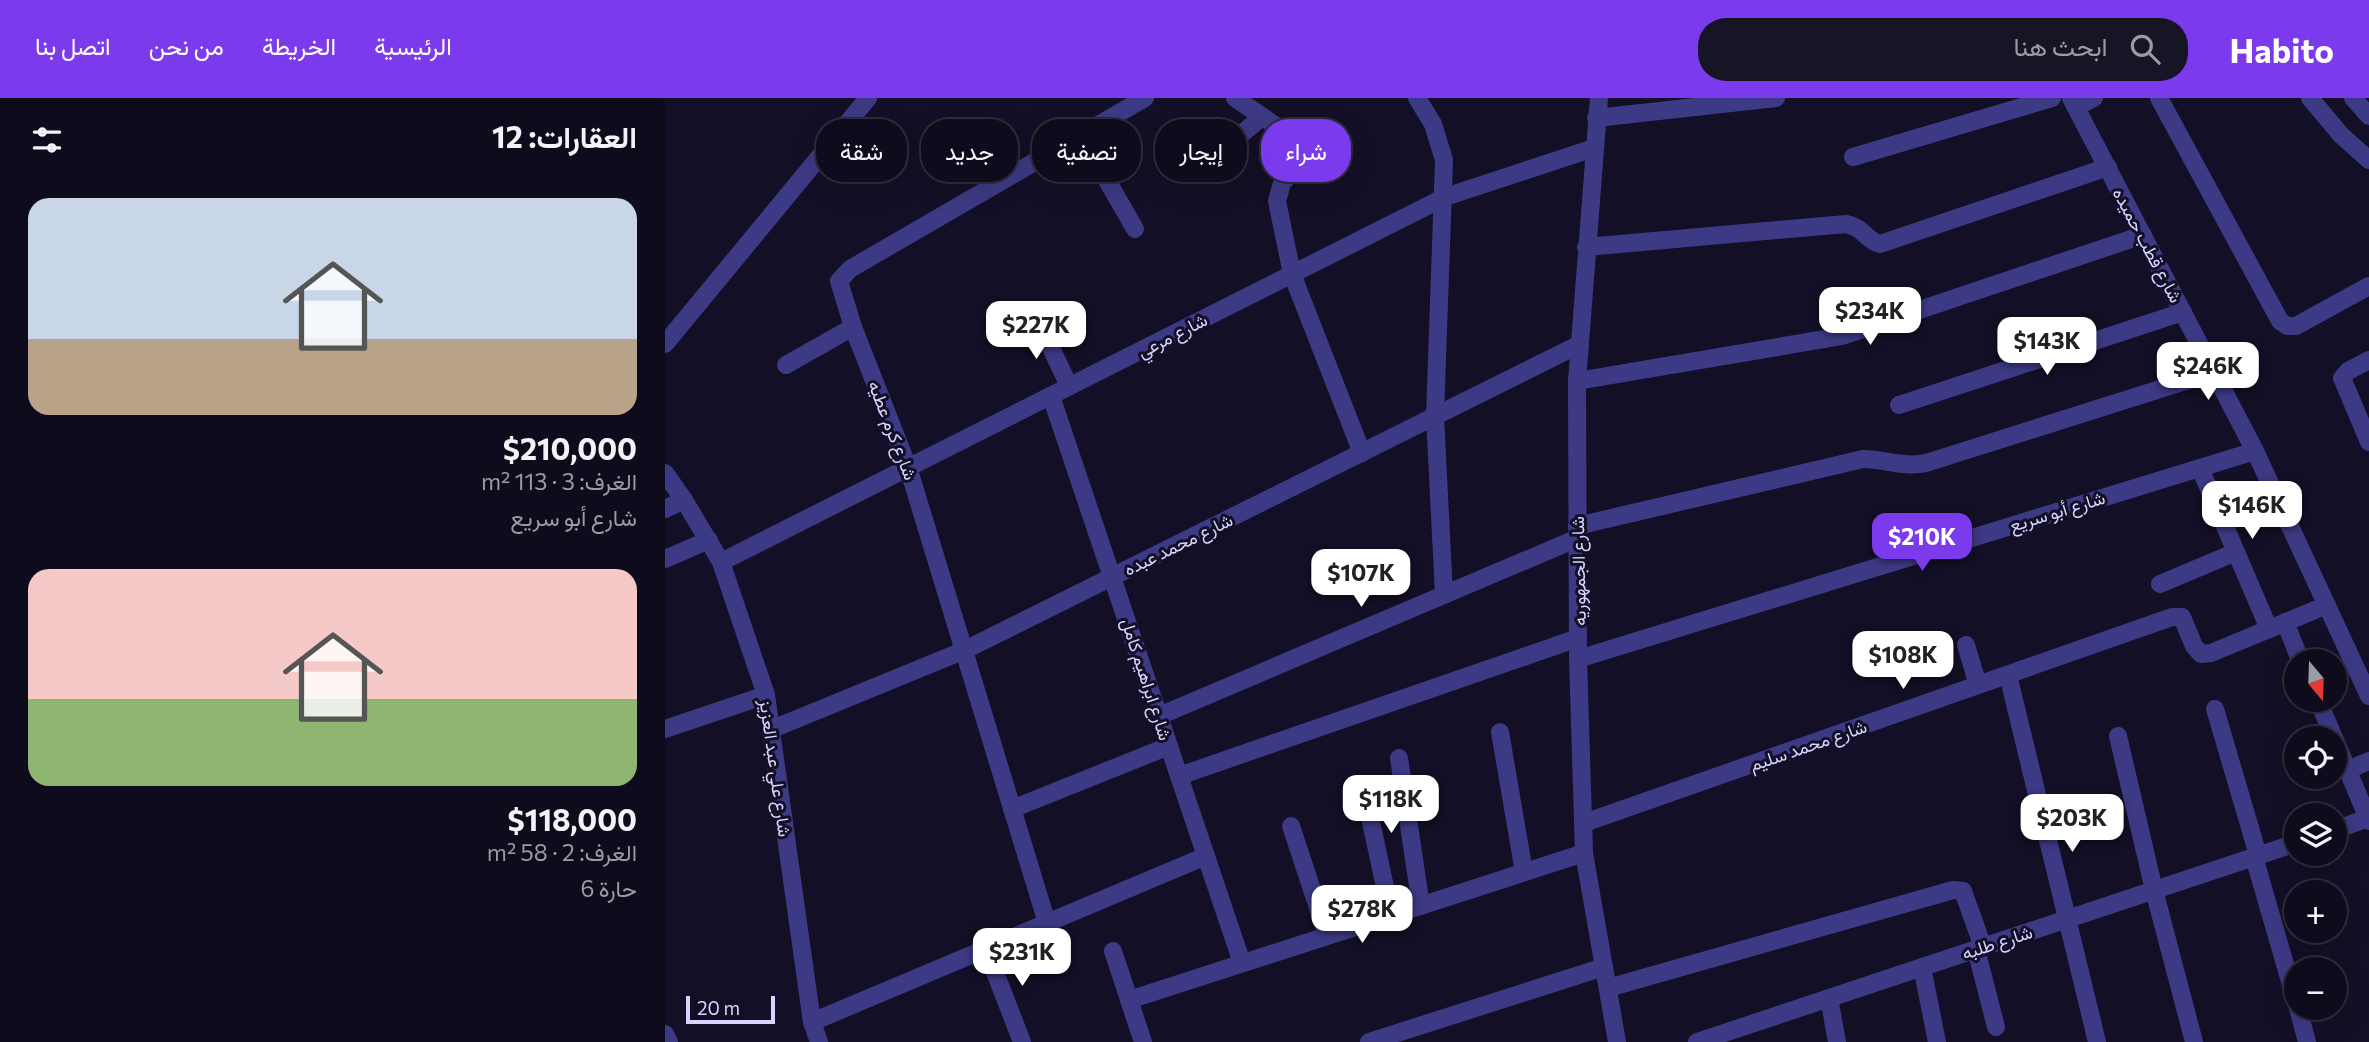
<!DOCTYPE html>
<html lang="ar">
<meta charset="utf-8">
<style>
body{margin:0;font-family:Commissioner,Vazirmatn,sans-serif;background:#171425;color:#f1f3f6;direction:rtl;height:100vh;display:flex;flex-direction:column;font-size:26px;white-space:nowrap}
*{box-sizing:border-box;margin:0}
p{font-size:23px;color:#9b9ba3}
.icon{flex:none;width:38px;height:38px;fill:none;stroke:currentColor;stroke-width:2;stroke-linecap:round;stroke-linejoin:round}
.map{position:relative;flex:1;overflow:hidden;direction:ltr}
.panel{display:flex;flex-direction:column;background:#0e0b1c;width:665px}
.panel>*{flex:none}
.hud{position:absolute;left:21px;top:21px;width:665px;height:63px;direction:rtl;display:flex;gap:14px}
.needle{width:46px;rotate:161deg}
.tools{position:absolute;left:1619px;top:551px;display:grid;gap:14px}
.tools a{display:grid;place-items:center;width:63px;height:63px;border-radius:50%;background:#0e0b1c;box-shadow:0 7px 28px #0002,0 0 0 2px #2e2b3b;font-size:35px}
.scale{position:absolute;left:21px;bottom:18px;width:89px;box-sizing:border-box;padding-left:7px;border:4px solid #d9d4ff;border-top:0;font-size:19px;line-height:24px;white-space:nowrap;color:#d9d4ff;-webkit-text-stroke:5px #130f26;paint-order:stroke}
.price{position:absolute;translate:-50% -60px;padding:0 16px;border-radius:14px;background:#fff;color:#222;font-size:23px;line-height:46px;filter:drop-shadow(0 2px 4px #0008)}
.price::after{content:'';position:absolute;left:50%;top:42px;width:21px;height:16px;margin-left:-10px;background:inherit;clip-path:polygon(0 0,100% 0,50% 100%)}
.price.selected{background:#7c3aed;color:#fff}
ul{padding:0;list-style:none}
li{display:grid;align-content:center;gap:14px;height:371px;padding:0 28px}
li span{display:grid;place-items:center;height:217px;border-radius:21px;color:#555}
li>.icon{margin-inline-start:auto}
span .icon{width:126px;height:126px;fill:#fffc;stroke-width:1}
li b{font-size:30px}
h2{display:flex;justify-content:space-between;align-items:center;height:84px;padding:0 28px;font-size:30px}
.tag{padding:0 24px;border-radius:28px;background:#0e0b1c;box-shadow:0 7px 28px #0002,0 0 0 2px #2e2b3b;font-size:24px;line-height:63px}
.tag.selected{background:#7c3aed;color:#fff}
header{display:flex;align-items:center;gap:42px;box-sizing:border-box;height:98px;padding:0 35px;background:#7c3aed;color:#fff}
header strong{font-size:33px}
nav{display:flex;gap:38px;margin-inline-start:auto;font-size:24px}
.search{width:490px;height:63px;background:#171425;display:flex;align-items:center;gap:18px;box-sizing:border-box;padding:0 24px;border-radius:28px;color:#9b9ba3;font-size:26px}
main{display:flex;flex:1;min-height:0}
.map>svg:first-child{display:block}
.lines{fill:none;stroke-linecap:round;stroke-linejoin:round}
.minor{stroke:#3d3a85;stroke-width:18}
.tertiary{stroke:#3d3a85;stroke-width:18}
.labels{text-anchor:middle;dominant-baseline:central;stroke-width:6;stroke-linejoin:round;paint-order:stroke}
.street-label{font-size:18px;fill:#d9d4ff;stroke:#130f26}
</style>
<header>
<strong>Habito</strong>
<div class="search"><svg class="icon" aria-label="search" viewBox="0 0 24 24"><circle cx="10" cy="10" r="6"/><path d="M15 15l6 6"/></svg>ابحث هنا</div>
<nav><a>الرئيسية</a><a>الخريطة</a><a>من نحن</a><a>اتصل بنا</a></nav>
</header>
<main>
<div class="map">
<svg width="1704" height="944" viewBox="0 0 1704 944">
<rect width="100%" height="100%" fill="#130f26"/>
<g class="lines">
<g class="minor">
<polyline points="570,0 633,43 639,53 637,65 617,85 612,103 627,176 697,355"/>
<polyline points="752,0 768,26 779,62 770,318 779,497"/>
<polyline points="934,0 912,283 913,561 919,755 952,944"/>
<polyline points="1406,0 1590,353 1704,598"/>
<polyline points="1494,0 1615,223 1622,228 1631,228 1704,188"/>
<polyline points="1411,9 1429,0"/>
<polyline points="931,20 1111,0"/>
<polyline points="416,37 470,131"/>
<polyline points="1188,59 1387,0"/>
<polyline points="545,62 597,19"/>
<path d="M921 149 1181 126C1199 129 1201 143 1215 146L1443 69"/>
<polyline points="373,222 404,288"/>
<polyline points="0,246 203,0"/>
<polyline points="1704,262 1683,273 1677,280 1704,344"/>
<polyline points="121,267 188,229"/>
<polyline points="912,283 1177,238 1478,137"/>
<polyline points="386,298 577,865"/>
<polyline points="1234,307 1518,214"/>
<polyline points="1535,370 1604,531"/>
<polyline points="0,375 19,402 56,464 101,597 147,924 154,944"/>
<polyline points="0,411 19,402"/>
<path d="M912 428 1198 361C1220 361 1239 370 1261 365L1549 274"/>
<polyline points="0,461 44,442"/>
<polyline points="56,464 780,99 929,50"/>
<polyline points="1495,486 1571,454"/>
<polyline points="1620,524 1636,564"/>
<polyline points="1301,547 1313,587"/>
<polyline points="913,561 1590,353"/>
<polyline points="1343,577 1432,944"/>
<polyline points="1653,602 1669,640"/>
<polyline points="1550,611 1593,757"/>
<polyline points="494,618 913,440"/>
<polyline points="0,631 101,597"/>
<polyline points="105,632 300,552 915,246"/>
<polyline points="835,634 859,774"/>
<polyline points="1453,638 1489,792 1529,944"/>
<polyline points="1670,642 1704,723"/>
<polyline points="734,660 756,808"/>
<polyline points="1682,672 1704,663"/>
<polyline points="514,678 913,540"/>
<polyline points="347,711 504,648"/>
<polyline points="705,719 726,817"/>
<polyline points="919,725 1507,519 1517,519 1529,548 1536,556 1546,555 1662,507"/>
<polyline points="626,728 662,837"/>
<polyline points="1670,732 1703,720"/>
<polyline points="1589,759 1631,904"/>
<polyline points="382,825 243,369 188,229 174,183 185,171 480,0"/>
<polyline points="321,851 357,944"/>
<polyline points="1311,851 1331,929"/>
<polyline points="448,853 478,944"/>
<polyline points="1257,869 1272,944"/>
<polyline points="943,890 1288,792 1298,793 1318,849"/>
<polyline points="1164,900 1172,944"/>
<polyline points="464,902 919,755"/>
<polyline points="1633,910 1642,944"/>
<polyline points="147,924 541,758"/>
<polyline points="0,936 4,944"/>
<polyline points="704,944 939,869"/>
<polyline points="1032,944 1631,745"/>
</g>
<g class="tertiary">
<polyline points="1645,0 1676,37 1704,62"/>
<polyline points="1688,0 1704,18"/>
</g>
</g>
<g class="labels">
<g class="street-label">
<text transform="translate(1483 147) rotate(62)">شارع قطب حميده</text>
<text transform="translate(507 237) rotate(-27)">شارع مرعي</text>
<text transform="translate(228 332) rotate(69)">شارع كرم عطيه</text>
<text transform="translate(1392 413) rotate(-17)">شارع أبو سريع</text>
<text transform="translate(513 446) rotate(-26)">شارع محمد عبده</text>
<text transform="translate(913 473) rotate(-91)">شارع الجمهوريه</text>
<text transform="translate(482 581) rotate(72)">شارع ابراهيم كامل</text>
<text transform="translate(1143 647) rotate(-19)">شارع محمد سليم</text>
<text transform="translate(111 670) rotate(82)">شارع علي عبد العزيز</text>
<text transform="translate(1332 844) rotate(-18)">شارع طلبه</text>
</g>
</g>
</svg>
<div class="tools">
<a><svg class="needle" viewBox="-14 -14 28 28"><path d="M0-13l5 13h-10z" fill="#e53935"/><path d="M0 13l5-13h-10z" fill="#9b9ba3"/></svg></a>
<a><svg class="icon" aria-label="locate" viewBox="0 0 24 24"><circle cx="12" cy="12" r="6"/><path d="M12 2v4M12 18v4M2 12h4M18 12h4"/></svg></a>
<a><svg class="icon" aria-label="layers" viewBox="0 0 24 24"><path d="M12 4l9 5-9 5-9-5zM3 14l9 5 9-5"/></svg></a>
<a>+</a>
<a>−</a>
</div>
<div class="scale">20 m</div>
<b class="price" style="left:1205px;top:249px">$234K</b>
<b class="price" style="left:371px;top:263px">$227K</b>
<b class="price" style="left:1382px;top:279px">$143K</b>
<b class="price" style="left:1543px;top:304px">$246K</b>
<b class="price" style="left:1587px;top:443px">$146K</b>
<b class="price selected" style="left:1257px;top:475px">$210K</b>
<b class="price" style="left:696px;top:511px">$107K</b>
<b class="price" style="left:1238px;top:593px">$108K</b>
<b class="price" style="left:726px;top:737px">$118K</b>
<b class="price" style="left:1407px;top:756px">$203K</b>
<b class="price" style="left:697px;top:847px">$278K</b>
<b class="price" style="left:357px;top:890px">$231K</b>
<div class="hud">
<a class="tag selected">شراء</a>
<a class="tag">إيجار</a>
<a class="tag">تصفية</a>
<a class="tag">جديد</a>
<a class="tag">شقة</a>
</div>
</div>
<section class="panel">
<h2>العقارات: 12<svg class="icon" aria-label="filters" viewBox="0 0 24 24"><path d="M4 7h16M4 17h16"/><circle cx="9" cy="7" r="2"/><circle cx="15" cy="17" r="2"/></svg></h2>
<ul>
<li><span style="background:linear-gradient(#c9d6e8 65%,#b9a48a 0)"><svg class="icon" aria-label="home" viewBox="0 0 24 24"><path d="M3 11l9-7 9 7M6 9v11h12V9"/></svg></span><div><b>$210,000</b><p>الغرف: 3 · 113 m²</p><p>شارع أبو سريع</p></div></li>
<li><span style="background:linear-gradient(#f6c9c9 60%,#8fb573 0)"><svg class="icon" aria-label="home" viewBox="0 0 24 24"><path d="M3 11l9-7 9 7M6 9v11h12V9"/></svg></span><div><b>$118,000</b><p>الغرف: 2 · 58 m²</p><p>حارة 6</p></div></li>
</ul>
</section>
</main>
